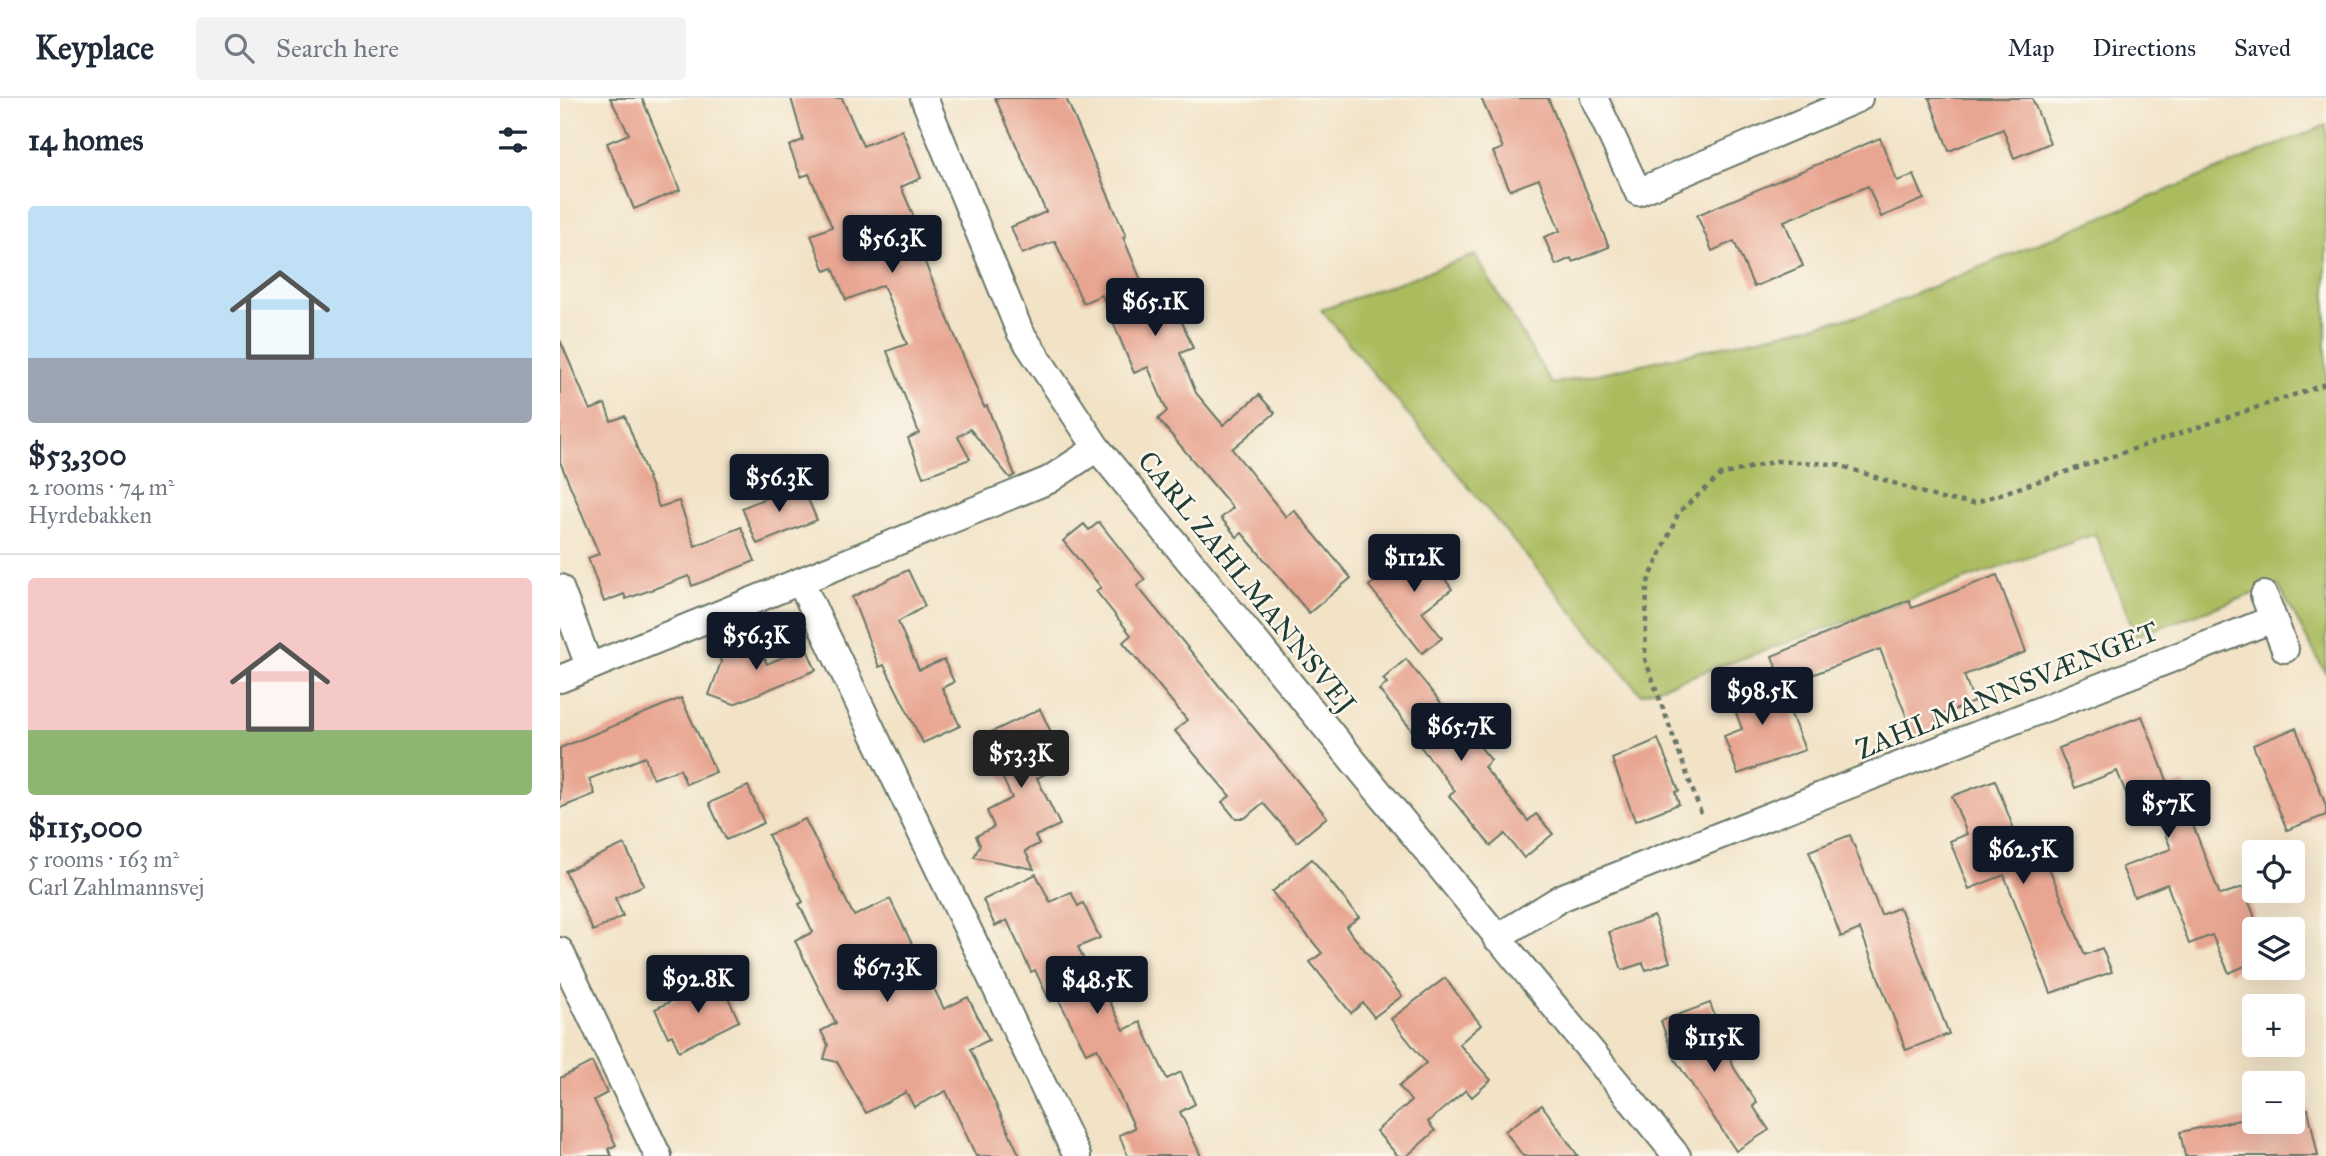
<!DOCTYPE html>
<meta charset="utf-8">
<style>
body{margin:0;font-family:"IM FELL Great Primer",serif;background:#f2f2f3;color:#1f2937;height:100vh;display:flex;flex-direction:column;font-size:26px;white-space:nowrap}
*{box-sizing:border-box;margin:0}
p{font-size:23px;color:#747a83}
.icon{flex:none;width:38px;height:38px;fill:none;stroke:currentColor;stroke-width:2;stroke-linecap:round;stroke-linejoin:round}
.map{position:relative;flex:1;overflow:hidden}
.drawer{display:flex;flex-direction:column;background:#fff;width:560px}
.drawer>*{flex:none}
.fabs{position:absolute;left:1682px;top:742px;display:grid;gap:14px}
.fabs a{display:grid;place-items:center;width:63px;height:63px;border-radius:7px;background:#fff;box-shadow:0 7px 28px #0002;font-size:35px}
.price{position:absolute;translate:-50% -60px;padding:0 16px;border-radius:7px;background:#111827;color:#fff;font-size:23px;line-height:46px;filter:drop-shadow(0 2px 4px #0008)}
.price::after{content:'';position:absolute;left:50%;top:42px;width:21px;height:16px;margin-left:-10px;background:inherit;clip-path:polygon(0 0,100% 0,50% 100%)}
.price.active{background:#222;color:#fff}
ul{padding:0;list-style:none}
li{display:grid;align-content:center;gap:14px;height:371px;padding:0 28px}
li+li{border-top:2px solid #e0e1e3}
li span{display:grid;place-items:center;height:217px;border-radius:7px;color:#555}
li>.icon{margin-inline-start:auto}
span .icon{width:126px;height:126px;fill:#fffc;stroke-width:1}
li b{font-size:30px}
h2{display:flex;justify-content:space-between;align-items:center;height:84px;padding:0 28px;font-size:30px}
header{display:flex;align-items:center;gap:42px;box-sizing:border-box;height:98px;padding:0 35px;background:#fff;border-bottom:2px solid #e0e1e3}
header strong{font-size:33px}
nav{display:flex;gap:38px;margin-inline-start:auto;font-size:24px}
.search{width:490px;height:63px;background:#f2f2f3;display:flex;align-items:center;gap:18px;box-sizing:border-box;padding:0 24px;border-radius:7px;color:#747a83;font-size:26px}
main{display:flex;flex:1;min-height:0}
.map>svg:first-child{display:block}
.green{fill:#abbc5f;stroke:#657c4a;stroke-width:2}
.building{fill:#e8a591}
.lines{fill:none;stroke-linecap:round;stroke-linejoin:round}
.street-casing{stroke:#697767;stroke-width:30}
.path{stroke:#697767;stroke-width:4.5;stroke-dasharray:5 5;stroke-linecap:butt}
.street{stroke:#fff;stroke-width:26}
.labels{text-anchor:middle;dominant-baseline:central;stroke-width:5;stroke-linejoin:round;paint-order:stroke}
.street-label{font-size:28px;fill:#1f3d34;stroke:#fbf7ec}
</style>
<header>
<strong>Keyplace</strong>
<div class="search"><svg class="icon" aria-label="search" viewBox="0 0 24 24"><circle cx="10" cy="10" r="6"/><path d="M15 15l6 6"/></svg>Search here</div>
<nav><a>Map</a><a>Directions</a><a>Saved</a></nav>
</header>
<main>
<section class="drawer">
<h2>14 homes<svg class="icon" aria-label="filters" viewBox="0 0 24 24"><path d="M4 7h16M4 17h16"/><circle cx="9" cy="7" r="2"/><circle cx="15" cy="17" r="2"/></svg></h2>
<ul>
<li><span style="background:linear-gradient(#bfe0f5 70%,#9aa5b1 0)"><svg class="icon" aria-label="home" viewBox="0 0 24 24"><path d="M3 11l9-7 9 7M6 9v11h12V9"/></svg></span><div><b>$53,300</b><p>2 rooms · 74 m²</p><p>Hyrdebakken</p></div></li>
<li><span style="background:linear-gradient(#f6c9c9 70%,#8fb573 0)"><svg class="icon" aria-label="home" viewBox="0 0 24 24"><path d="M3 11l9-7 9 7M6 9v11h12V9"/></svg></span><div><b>$115,000</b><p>5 rooms · 163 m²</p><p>Carl Zahlmannsvej</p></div></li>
</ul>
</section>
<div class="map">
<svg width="1766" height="1058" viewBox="0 0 1766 1058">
<rect width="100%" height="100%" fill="#fbf7ec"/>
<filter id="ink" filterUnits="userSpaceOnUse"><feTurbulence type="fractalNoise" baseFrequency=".0143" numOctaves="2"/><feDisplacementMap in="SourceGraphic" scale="14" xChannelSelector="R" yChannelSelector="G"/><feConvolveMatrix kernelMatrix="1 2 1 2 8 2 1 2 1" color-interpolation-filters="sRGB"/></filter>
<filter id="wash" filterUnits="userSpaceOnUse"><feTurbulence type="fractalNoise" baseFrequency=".00686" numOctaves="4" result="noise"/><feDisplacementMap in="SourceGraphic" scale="28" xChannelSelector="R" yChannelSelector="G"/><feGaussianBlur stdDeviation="1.57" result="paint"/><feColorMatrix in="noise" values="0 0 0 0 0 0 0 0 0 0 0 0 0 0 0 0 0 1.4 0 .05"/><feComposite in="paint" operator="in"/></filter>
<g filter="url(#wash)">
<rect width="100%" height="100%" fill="#f2e3c7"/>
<polygon class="green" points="1766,27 1766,576 1718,487 1576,538 1535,436 1081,596 761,212 915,157 992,286 1306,216"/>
<g id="blocks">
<g class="building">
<polygon points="50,0 82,0 120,92 74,111 47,45 69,36"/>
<polygon points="231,0 282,0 303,48 342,32 361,80 341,89 364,142 357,145 424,309 427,308 455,377 450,380 410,331 398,339 410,361 363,379 348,340 359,335 327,253 347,246 323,187 286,202 273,170 265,173 251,137 272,129 249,76 241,79 229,48 243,42"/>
<polygon points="435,0 506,0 566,138 563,139 590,204 610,195 633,250 620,255 636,295 663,327 699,297 715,315 672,351 726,419 734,412 791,480 749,515 682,435 677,439 661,420 673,410 598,321 607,313 588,269 574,275 542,197 523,205 495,143 462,156 451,129 486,114"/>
<polygon points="921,0 988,0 1049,149 1013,164 1011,160 996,167 984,139 1000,133 979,81 950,92 933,54 943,50"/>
<polygon points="1369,0 1472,0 1490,45 1454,60 1443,31 1389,53"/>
<polygon points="1320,40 1337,83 1354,77 1364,101 1321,119 1308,88 1224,123 1243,168 1194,189 1174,143 1152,153 1137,117"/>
<polygon points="0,242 30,312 45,306 51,323 65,318 99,409 119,403 135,448 181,429 195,463 132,488 129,478 66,501 64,496 44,504 28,460 39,456 0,364"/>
<polygon points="241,385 257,422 197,446 182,410"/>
<polygon points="539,424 585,482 577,488 767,719 737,744 703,705 685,720 675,720 662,704 670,698 615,633 627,622 563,544 571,537 536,493 541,489 503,443 524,426 529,432"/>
<polygon points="864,444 891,477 885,481 892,491 862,514 882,540 862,555 809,488"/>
<polygon points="348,472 365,508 338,524 359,572 384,562 394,584 382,590 400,628 363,645 324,567 319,569 292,499"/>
<polygon points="1437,477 1466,554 1404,577 1414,604 1376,619 1378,629 1354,638 1320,551 1223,588 1212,558 1349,502 1352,510"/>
<polygon points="195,539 207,566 246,549 256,572 174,606 149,597 161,564 158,556"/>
<polygon points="846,561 911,643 914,641 931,662 924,669 968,723 976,716 993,736 964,760 945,736 931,748 889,698 895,693 857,644 860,642 819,592 827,585 823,581"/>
<polygon points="1216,578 1245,652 1178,676 1164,638 1182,631 1169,596"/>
<polygon points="121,600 156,674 126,686 120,671 93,681 85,659 29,681 35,696 0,710 0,650"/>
<polygon points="480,611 506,666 477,680 500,727 475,738 479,746 465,753 474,771 414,759 420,747 416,738 434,729 427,713 452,700 423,638"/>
<polygon points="1582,618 1610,690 1624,685 1640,725 1633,727 1660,797 1683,789 1694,817 1694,864 1669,875 1652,837 1629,846 1607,786 1574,799 1562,769 1611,751 1592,702 1572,710 1557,673 1515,690 1499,650"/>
<polygon points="1736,630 1766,708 1766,717 1727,732 1693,647"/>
<polygon points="1098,641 1119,693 1115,694 1119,706 1075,723 1052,661"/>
<polygon points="1435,682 1460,747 1477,741 1525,857 1542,850 1552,874 1491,895 1444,777 1409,791 1390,743 1407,736 1392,698"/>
<polygon points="188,688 204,725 166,742 149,705"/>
<polygon points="245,721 294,818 330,801 384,911 408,899 429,942 410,951 460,1058 416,1058 386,993 354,1009 346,994 306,1015 277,964 264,961 268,947 261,933 276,925 235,843 253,834 239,806 243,804 208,737"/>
<polygon points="1290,737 1321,817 1338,810 1341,812 1389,936 1346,952 1300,831 1281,839 1249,753"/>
<polygon points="64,746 84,787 55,800 63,818 33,833 5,773"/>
<polygon points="752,761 799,819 786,829 842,898 814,919 803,905 791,915 750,864 762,855 712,794"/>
<polygon points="476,776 490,804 511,794 518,808 523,805 540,840 518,849 542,901 547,898 564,932 580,924 607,981 621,974 635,1006 620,1014 641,1058 568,1058 559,1037 575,1030 537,950 526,955 498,900 490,904 475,872 471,874 447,822 435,828 423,802"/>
<polygon points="1094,818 1110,864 1086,872 1083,865 1062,872 1049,834"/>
<polygon points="159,880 179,923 119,953 112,937 108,939 95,911"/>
<polygon points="885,880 921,927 899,946 931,982 912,999 906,992 868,1024 875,1033 847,1058 838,1058 816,1033 851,1003 839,988 866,965 831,921"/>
<polygon points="1150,905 1174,970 1197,1005 1193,1008 1209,1032 1176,1053 1114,960 1101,923"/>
<polygon points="32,964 47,995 34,1002 56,1047 48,1051 52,1058 0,1058 0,980"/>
<polygon points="982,1007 1018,1058 963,1058 945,1033"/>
<polygon points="1748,1011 1758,1058 1625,1058 1620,1034 1694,1019 1694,1024 1732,1024 1732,1014"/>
</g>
</g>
</g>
<g filter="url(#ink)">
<use href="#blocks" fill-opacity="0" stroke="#697767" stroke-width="2"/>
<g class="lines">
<g class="street-casing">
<g id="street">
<polyline points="364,0 460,234 537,350 1117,1058"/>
<polyline points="1034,0 1078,94 1299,0"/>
<polyline points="241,485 517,1058"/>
<polyline points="0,490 29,568"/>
<polyline points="1704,497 1725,551"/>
<polyline points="0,581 489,382 537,350"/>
<polyline points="936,840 1003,799 1713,521"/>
<polyline points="0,853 98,1058"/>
</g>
</g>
<polyline class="path" points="1141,715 1085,561 1087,486 1119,414 1161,377 1216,363 1276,366 1382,401 1414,405 1766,286"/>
<use href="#street" class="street"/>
</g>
</g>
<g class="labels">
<g class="street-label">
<text transform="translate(687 484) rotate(51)">CARL ZAHLMANNSVEJ</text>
<text transform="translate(1447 592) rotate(-22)">ZAHLMANNSVÆNGET</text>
</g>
</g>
</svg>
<div class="fabs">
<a><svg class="icon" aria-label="locate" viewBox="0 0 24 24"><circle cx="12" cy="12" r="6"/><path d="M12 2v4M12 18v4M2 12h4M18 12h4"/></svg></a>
<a><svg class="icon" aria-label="layers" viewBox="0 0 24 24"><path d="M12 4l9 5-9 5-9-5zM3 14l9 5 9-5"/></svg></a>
<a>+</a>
<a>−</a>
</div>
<b class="price" style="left:332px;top:177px">$56.3K</b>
<b class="price" style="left:595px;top:240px">$65.1K</b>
<b class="price" style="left:219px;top:416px">$56.3K</b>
<b class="price" style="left:854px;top:496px">$112K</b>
<b class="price" style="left:196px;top:574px">$56.3K</b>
<b class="price" style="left:1202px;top:629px">$98.5K</b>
<b class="price" style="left:901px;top:665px">$65.7K</b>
<b class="price active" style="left:461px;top:692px">$53.3K</b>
<b class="price" style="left:1608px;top:742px">$57K</b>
<b class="price" style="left:1463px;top:788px">$62.5K</b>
<b class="price" style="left:327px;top:906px">$67.3K</b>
<b class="price" style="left:138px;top:917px">$92.8K</b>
<b class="price" style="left:537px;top:918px">$48.5K</b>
<b class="price" style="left:1154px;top:976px">$115K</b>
</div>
</main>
